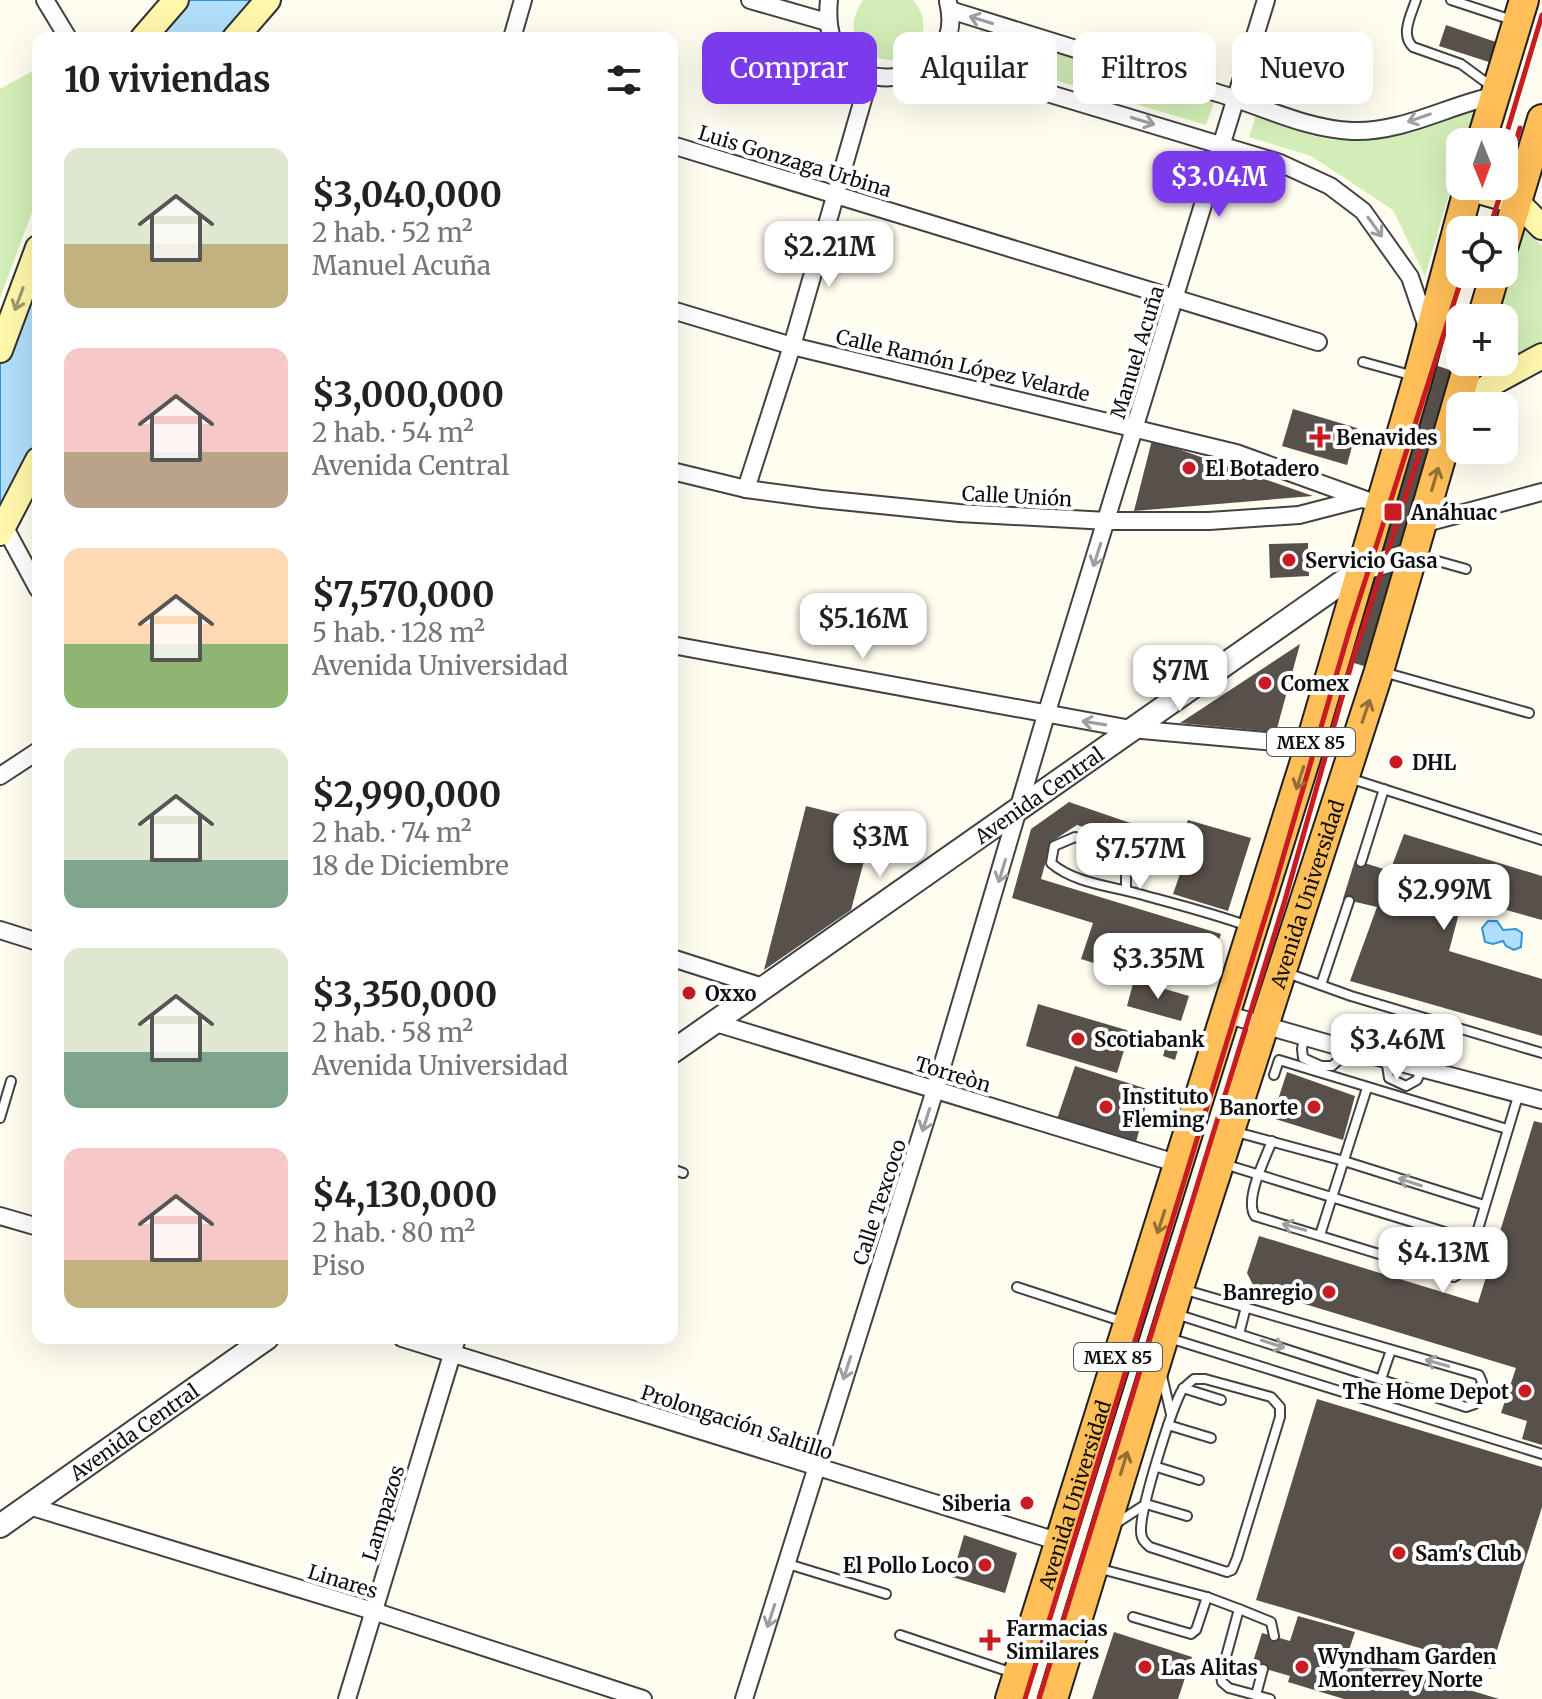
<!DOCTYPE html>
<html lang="es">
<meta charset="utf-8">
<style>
body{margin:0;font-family:Merriweather,serif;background:#f6f6f6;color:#222;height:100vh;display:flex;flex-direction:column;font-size:30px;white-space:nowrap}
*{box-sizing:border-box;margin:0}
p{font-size:26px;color:#767676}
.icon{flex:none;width:44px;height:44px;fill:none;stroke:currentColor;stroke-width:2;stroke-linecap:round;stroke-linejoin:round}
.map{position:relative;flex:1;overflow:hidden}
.details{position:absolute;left:32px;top:32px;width:646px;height:1312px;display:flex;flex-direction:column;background:#fff;border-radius:16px;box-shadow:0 8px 32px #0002}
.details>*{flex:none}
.banner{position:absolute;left:702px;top:32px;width:720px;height:72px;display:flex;gap:16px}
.needle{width:52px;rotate:179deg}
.buttons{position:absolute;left:1446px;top:128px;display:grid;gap:16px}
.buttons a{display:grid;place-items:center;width:72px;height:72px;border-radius:16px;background:#fff;box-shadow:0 8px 32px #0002;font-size:40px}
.price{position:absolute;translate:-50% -68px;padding:0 18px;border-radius:16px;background:#fff;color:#222;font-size:26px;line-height:52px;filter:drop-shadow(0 2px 4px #0008)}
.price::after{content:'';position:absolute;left:50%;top:48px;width:24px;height:18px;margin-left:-12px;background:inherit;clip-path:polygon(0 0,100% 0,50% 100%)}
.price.current{background:#7c3aed;color:#fff}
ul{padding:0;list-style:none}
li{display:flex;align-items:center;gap:24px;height:200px;padding:0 32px}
li span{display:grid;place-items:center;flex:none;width:224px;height:160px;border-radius:16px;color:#555}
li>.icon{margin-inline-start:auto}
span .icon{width:96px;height:96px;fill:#fffc;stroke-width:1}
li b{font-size:34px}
h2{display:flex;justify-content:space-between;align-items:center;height:96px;padding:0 32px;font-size:34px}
.pill{padding:0 28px;border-radius:16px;background:#fff;box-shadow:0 8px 32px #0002;font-size:28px;line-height:72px}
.pill.current{background:#7c3aed;color:#fff}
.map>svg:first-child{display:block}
.green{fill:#d2edb6}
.water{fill:#b1defa;stroke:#3293d7;stroke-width:2}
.building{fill:#58504a}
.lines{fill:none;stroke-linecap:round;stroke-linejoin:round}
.service-casing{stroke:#424242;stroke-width:12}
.minor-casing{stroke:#424242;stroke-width:20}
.tertiary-casing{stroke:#424242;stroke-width:26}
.secondary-casing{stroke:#313131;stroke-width:28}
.trunk-casing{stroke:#202020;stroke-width:32}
.service{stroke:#fff;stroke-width:8}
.minor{stroke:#fff;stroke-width:16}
.tertiary{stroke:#fff;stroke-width:22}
.secondary{stroke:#fff7ab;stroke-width:24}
.trunk{stroke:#febe58;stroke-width:28}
.rail{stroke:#c91c22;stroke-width:5}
.oneway{stroke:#9f9f9f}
.oneway2{stroke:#9f9a6d}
.oneway3{stroke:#926f37}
.poi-dot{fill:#c91c22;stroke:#fff;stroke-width:3}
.labels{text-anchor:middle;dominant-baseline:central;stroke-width:8;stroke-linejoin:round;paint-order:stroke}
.shield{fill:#fff;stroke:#575757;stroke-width:2}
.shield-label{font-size:18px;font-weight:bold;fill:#0f0f0f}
.street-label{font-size:20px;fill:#0f0f0f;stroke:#fff}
.poi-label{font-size:20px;font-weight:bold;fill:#0f0f0f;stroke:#fff;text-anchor:start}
</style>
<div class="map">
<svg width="1542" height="1699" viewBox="0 0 1542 1699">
<rect width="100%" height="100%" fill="#fffcf0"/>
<g class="green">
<path d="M863 0H913C921 9 926 22 922 35 907 85 827 52 863 0Z"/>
<polygon points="983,21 1216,96 1206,125 971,55"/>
<polygon points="38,68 38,196 0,298 0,89"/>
<path d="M1475 109 1465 142H1460V157L1425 276 1393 210 1311 156 1249 137 1256 115C1277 123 1300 134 1322 138 1367 147 1433 127 1475 109Z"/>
<polygon points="1525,229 1542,246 1542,349 1473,388 1482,362 1504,362 1504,318 1496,318"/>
</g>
<g class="water">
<polygon points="176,0 268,0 235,38 143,38"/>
<polygon points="38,248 38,460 0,533 0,350"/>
<polygon points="1488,921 1497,921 1503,930 1516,929 1522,933 1521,947 1514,950 1506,946 1503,941 1493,944 1485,942 1482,928"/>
</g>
<g class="building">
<polygon points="1446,25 1496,42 1489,62 1439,46"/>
<polygon points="1420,360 1462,374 1367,667 1325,654"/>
<polygon points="1293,409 1357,428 1347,465 1282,446"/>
<polygon points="1152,440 1313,496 1134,511"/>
<polygon points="1308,543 1309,576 1270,578 1269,544"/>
<polygon points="1300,644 1276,732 1180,723"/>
<polygon points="1069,802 1180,840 1188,820 1251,838 1228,911 1173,894 1188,851 1169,845 1167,853 1077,825 1051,842 1041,879 1221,934 1204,980 1105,949 1100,965 1081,959 1093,923 1012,898 1031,829"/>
<polygon points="806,806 874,823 851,910 764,970"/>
<polygon points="1404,834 1542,876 1542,920 1463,898 1449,951 1542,979 1542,1036 1350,981 1377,907 1343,899 1355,860 1390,871"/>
<polygon points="1134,980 1189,996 1181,1021 1127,1006"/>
<polygon points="1038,1004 1130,1031 1117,1073 1026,1046"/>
<polygon points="1167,1042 1179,1046 1175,1060 1163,1056"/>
<polygon points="1075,1066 1150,1090 1136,1142 1057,1119"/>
<polygon points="1287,1072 1355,1096 1343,1140 1272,1118"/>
<polygon points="1534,1121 1542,1123 1542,1445 1522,1439 1527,1421 1501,1413 1516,1368 1255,1289 1247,1273 1259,1236 1478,1303"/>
<polygon points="1317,1399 1542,1467 1542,1507 1491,1669 1256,1600"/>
<polygon points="964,1535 1017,1553 1005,1593 952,1577"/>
<polygon points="1298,1616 1355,1632 1348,1653 1499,1699 1344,1699 1288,1682 1290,1676 1252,1665 1262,1633 1290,1641"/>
<polygon points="1114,1632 1192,1657 1178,1699 1092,1699"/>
</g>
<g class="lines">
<g class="service-casing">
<g id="service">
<path d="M1416 0C1411 15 1400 35 1413 47L1461 64 1491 86"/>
<polyline points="1451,0 1512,20"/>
<polyline points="1363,362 1414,376"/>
<polyline points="1416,555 1466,569"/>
<polyline points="1383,672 1529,713"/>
<polyline points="1349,778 1542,840"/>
<polyline points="1361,862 1384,789"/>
<path d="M1126 890V863L1122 853 1075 837 1054 846 1051 863C1074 883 1110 886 1139 894 1176 904 1212 913 1248 926"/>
<polyline points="1287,973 1351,996 1542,1053"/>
<polyline points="1321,985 1349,901"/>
<polyline points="1304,1037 1302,1049 1303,1058 1321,1066 1332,1066 1340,1059 1344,1049"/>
<polyline points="1386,1059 1389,1078 1406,1086 1417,1080 1422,1068"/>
<polyline points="1274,1075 1279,1060 1507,1129"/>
<polyline points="0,1118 11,1081"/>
<polyline points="1236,1132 1344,1161 1484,1205"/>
<path d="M1272 1141C1265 1159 1244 1200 1255 1216L1454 1277 1466 1269 1519 1093"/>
<polyline points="1224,1164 1474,1241"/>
<polyline points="672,1169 683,1173"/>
<polyline points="1320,1235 1367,1088"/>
<polyline points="1017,1287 1124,1322"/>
<polyline points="1176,1314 1466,1407 1475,1404 1482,1382 1479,1375 1182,1289"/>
<polyline points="1239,1334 1246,1307"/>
<polyline points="1169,1338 1542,1454"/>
<polyline points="1162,1376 1171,1414"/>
<path d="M1194 1379H1205L1271 1397 1280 1407V1417L1237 1558 1232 1570 1227 1572 1150 1547C1145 1543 1141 1539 1141 1531 1140 1509 1170 1414 1181 1392 1184 1387 1189 1383 1194 1379Z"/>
<polyline points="1381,1379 1391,1350"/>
<polyline points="1183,1388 1221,1400"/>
<polyline points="1168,1425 1211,1438"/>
<polyline points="1157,1467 1199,1480"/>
<polyline points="1115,1524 1146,1504 1187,1516"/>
<polyline points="788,1564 886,1594"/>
<polyline points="1097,1568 1207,1597 1239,1609 1221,1675 1222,1682 1229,1688 1270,1699"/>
<polyline points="1239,1609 1271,1622 1274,1636"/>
<polyline points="1133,1617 1191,1634 1196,1630 1207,1597"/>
<polyline points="900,1635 1013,1673"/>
<polyline points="1256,1695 1263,1669"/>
</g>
</g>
<g class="minor-casing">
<g id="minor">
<polyline points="45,0 68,38"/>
<polyline points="750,0 827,22"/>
<path d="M829 0C817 115 971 90 948 2"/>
<path d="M950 10C1041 38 1132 67 1224 95 1266 108 1307 129 1352 131 1401 133 1447 106 1493 96"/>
<polyline points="512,38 523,0"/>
<polyline points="934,59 1280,163 1330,186 1363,211 1410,277 1428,330"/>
<polyline points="672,145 1318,342"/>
<polyline points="672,310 792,346 1236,453 1380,505"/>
<polyline points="672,471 746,489 821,499 959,513 1108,521 1209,521 1299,515 1361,499"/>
<polyline points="746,489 792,346 870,75"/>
<polyline points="1422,524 1542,492"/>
<polyline points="4,526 38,589"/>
<polyline points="672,645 1131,729 1310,745"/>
<polyline points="0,776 38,751"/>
<polyline points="0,930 38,942"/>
<polyline points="672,958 766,988"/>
<polyline points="1225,1014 1344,1048 1542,1100"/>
<polyline points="716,1023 1179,1164"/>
<polyline points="0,1216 38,1227"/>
<polyline points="402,1338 1060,1542"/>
<polyline points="29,1506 373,1611 643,1699"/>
<polyline points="347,1699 457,1338"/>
<polyline points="744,1699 935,1090 1046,715 1266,0"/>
</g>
</g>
<g class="tertiary-casing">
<g id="tertiary">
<path id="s1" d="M672 1052 1361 569 1413 554"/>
<path id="s2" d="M0 1526 267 1338"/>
</g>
</g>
<g class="secondary-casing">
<g id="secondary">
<polyline points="143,38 176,0"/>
<polyline points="235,38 268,0"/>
<polyline points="1468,188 1517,202 1542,227"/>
<polyline points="0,350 38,248"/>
<polyline points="1461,406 1496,381 1542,356"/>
<polyline points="0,533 38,460"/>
</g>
</g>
<g class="trunk-casing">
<g id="trunk">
<polyline points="1481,142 1524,0"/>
<polyline points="1504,245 1542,119"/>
<polyline points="1482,318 1495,274"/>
<path id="s3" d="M1010 1699 1310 745 1418 377 1469 186"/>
<path id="s4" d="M1053 1699 1179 1288 1379 671 1469 362"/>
</g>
</g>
<use href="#service" class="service"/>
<use href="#minor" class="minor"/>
<use href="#tertiary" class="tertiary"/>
<use href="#secondary" class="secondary"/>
<use href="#trunk" class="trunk"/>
<g class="rail">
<polyline points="1504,142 1542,15"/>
<polyline points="1504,181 1520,128"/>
<polyline points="1489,230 1503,186"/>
<polyline points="1025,1699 1272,895 1350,628 1463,274"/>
<polyline points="1039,1699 1285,900 1352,662 1420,452"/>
</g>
</g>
<defs><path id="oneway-shaft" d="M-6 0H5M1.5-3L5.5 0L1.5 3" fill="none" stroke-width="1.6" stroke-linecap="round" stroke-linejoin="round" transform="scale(2)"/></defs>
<g class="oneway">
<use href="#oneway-shaft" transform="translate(981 20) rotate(-163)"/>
<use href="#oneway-shaft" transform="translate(1419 118) rotate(161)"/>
<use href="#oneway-shaft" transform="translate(1143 121) rotate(17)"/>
<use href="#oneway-shaft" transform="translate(1375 227) rotate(54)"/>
<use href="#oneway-shaft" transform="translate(1097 555) rotate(108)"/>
<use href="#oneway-shaft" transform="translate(1094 723) rotate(-171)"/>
<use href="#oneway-shaft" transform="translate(1002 871) rotate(107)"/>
<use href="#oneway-shaft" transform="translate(926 1120) rotate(108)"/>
<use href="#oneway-shaft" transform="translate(1410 1182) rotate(-162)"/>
<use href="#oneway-shaft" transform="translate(1294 1227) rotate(-164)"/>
<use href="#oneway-shaft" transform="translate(1273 1344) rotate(18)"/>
<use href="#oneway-shaft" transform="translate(1437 1363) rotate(-164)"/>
<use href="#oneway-shaft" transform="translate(847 1368) rotate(108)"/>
<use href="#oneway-shaft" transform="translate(771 1616) rotate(108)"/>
</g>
<use class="oneway2" href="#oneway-shaft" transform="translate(19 299) rotate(110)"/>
<g class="oneway3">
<use href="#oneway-shaft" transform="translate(1435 479) rotate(-74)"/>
<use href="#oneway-shaft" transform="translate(1366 711) rotate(-71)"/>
<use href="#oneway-shaft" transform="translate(1300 778) rotate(108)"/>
<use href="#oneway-shaft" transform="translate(1161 1222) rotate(108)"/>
<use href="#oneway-shaft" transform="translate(1124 1463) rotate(-73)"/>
</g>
<g class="poi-dot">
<path d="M1316 425h8v8h8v8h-8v8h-8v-8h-8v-8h8z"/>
<circle cx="1189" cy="468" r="8"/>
<rect x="1383" y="502" width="20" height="20" rx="4"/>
<circle cx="1289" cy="560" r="8"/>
<circle cx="1265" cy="683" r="8"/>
<circle cx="1396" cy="762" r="8"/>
<circle cx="689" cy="993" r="8"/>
<circle cx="1078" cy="1039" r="8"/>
<circle cx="1106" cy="1107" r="8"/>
<circle cx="1314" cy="1107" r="8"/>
<circle cx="1329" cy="1292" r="8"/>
<circle cx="1525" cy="1391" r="8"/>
<circle cx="1027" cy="1503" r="8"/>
<circle cx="1399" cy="1553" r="8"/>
<circle cx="985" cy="1565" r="8"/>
<path d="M986 1628h8v8h8v8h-8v8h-8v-8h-8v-8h8z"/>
<circle cx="1145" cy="1667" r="8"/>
<circle cx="1302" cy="1667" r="8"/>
</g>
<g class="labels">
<g class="shield">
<rect x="1267" y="728" width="88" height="28" rx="6"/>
<rect x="1074" y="1343" width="88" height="28" rx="6"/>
</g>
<g class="shield-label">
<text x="1311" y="742">MEX 85</text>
<text x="1118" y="1357">MEX 85</text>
</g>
<g class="street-label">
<text transform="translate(795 161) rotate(17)">Luis Gonzaga Urbina</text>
<text transform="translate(1137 352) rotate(-73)">Manuel Acuña</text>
<text transform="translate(963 365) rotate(13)">Calle Ramón López Velarde</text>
<text transform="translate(1017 496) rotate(3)">Calle Unión</text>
<text stroke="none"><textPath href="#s1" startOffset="448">Avenida Central</textPath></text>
<text stroke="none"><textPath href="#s4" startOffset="844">Avenida Universidad</textPath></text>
<text transform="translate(953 1074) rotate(17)">Torreòn</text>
<text transform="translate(879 1202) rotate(-72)">Calle Texcoco</text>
<text transform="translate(737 1422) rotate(18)">Prolongación Saltillo</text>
<text stroke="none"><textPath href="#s2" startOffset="164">Avenida Central</textPath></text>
<text stroke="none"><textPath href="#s3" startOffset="214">Avenida Universidad</textPath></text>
<text transform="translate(383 1513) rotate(-73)">Lampazos</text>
<text transform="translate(343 1581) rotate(17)">Linares</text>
</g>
<g class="poi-label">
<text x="1336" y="437">Benavides</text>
<text x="1205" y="468">El Botadero</text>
<text x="1411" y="512">Anáhuac</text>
<text x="1305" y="560">Servicio Gasa</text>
<text x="1281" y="683">Comex</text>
<text x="1412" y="762">DHL</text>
<text x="705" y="993">Oxxo</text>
<text x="1094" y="1039">Scotiabank</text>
<text x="1122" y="1096">Instituto<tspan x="1122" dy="23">Fleming</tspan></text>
<text x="1298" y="1107" text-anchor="end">Banorte</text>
<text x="1313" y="1292" text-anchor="end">Banregio</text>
<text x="1509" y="1391" text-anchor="end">The Home Depot</text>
<text x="1011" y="1503" text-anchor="end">Siberia</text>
<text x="1415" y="1553">Sam's Club</text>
<text x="969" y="1565" text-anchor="end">El Pollo Loco</text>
<text x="1006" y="1628">Farmacias<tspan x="1006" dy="23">Similares</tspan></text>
<text x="1318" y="1656">Wyndham Garden<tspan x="1318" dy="23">Monterrey Norte</tspan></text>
<text x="1161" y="1667">Las Alitas</text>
</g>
</g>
</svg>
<div class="buttons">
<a><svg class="needle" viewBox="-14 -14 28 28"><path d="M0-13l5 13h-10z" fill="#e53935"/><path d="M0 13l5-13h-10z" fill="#767676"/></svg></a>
<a><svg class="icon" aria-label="locate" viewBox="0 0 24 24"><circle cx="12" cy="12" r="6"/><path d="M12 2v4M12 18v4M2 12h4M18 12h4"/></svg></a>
<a>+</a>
<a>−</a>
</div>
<b class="price current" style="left:1219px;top:219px">$3.04M</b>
<b class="price" style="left:829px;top:289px">$2.21M</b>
<b class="price" style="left:863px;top:661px">$5.16M</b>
<b class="price" style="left:1180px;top:713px">$7M</b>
<b class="price" style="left:880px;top:879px">$3M</b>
<b class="price" style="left:1140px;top:891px">$7.57M</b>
<b class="price" style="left:1444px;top:932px">$2.99M</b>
<b class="price" style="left:1158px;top:1001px">$3.35M</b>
<b class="price" style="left:1397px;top:1082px">$3.46M</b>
<b class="price" style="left:1443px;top:1295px">$4.13M</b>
<div class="banner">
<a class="pill current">Comprar</a>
<a class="pill">Alquilar</a>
<a class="pill">Filtros</a>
<a class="pill">Nuevo</a>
</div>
<section class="details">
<h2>10 viviendas<svg class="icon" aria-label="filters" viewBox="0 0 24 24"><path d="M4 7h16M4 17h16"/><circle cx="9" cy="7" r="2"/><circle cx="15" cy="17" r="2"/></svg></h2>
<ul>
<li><span style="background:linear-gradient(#dfe7d0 60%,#c2b280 0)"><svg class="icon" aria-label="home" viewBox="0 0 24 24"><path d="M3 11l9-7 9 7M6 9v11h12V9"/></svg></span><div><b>$3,040,000</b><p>2 hab. · 52 m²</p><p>Manuel Acuña</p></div></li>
<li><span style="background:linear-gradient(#f6c9c9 65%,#b9a48a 0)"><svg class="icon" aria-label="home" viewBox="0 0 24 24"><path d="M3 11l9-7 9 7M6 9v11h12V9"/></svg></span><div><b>$3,000,000</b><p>2 hab. · 54 m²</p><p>Avenida Central</p></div></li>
<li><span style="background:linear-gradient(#ffd9b3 60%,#8fb573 0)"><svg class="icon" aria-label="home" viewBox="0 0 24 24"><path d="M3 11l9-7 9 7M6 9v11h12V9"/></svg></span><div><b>$7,570,000</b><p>5 hab. · 128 m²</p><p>Avenida Universidad</p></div></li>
<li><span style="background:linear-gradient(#dfe7d0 70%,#7fa58c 0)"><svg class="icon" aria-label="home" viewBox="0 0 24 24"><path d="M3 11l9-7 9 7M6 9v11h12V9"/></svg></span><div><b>$2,990,000</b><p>2 hab. · 74 m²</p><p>18 de Diciembre</p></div></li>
<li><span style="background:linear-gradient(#dfe7d0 65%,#7fa58c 0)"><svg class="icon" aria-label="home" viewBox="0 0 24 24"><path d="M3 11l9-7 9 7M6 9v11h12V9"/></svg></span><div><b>$3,350,000</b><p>2 hab. · 58 m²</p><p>Avenida Universidad</p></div></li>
<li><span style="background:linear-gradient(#f6c9c9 70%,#c2b280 0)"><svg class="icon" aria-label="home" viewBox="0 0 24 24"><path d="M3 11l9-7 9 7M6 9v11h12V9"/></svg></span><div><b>$4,130,000</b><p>2 hab. · 80 m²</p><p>Piso</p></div></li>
</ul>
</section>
</div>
